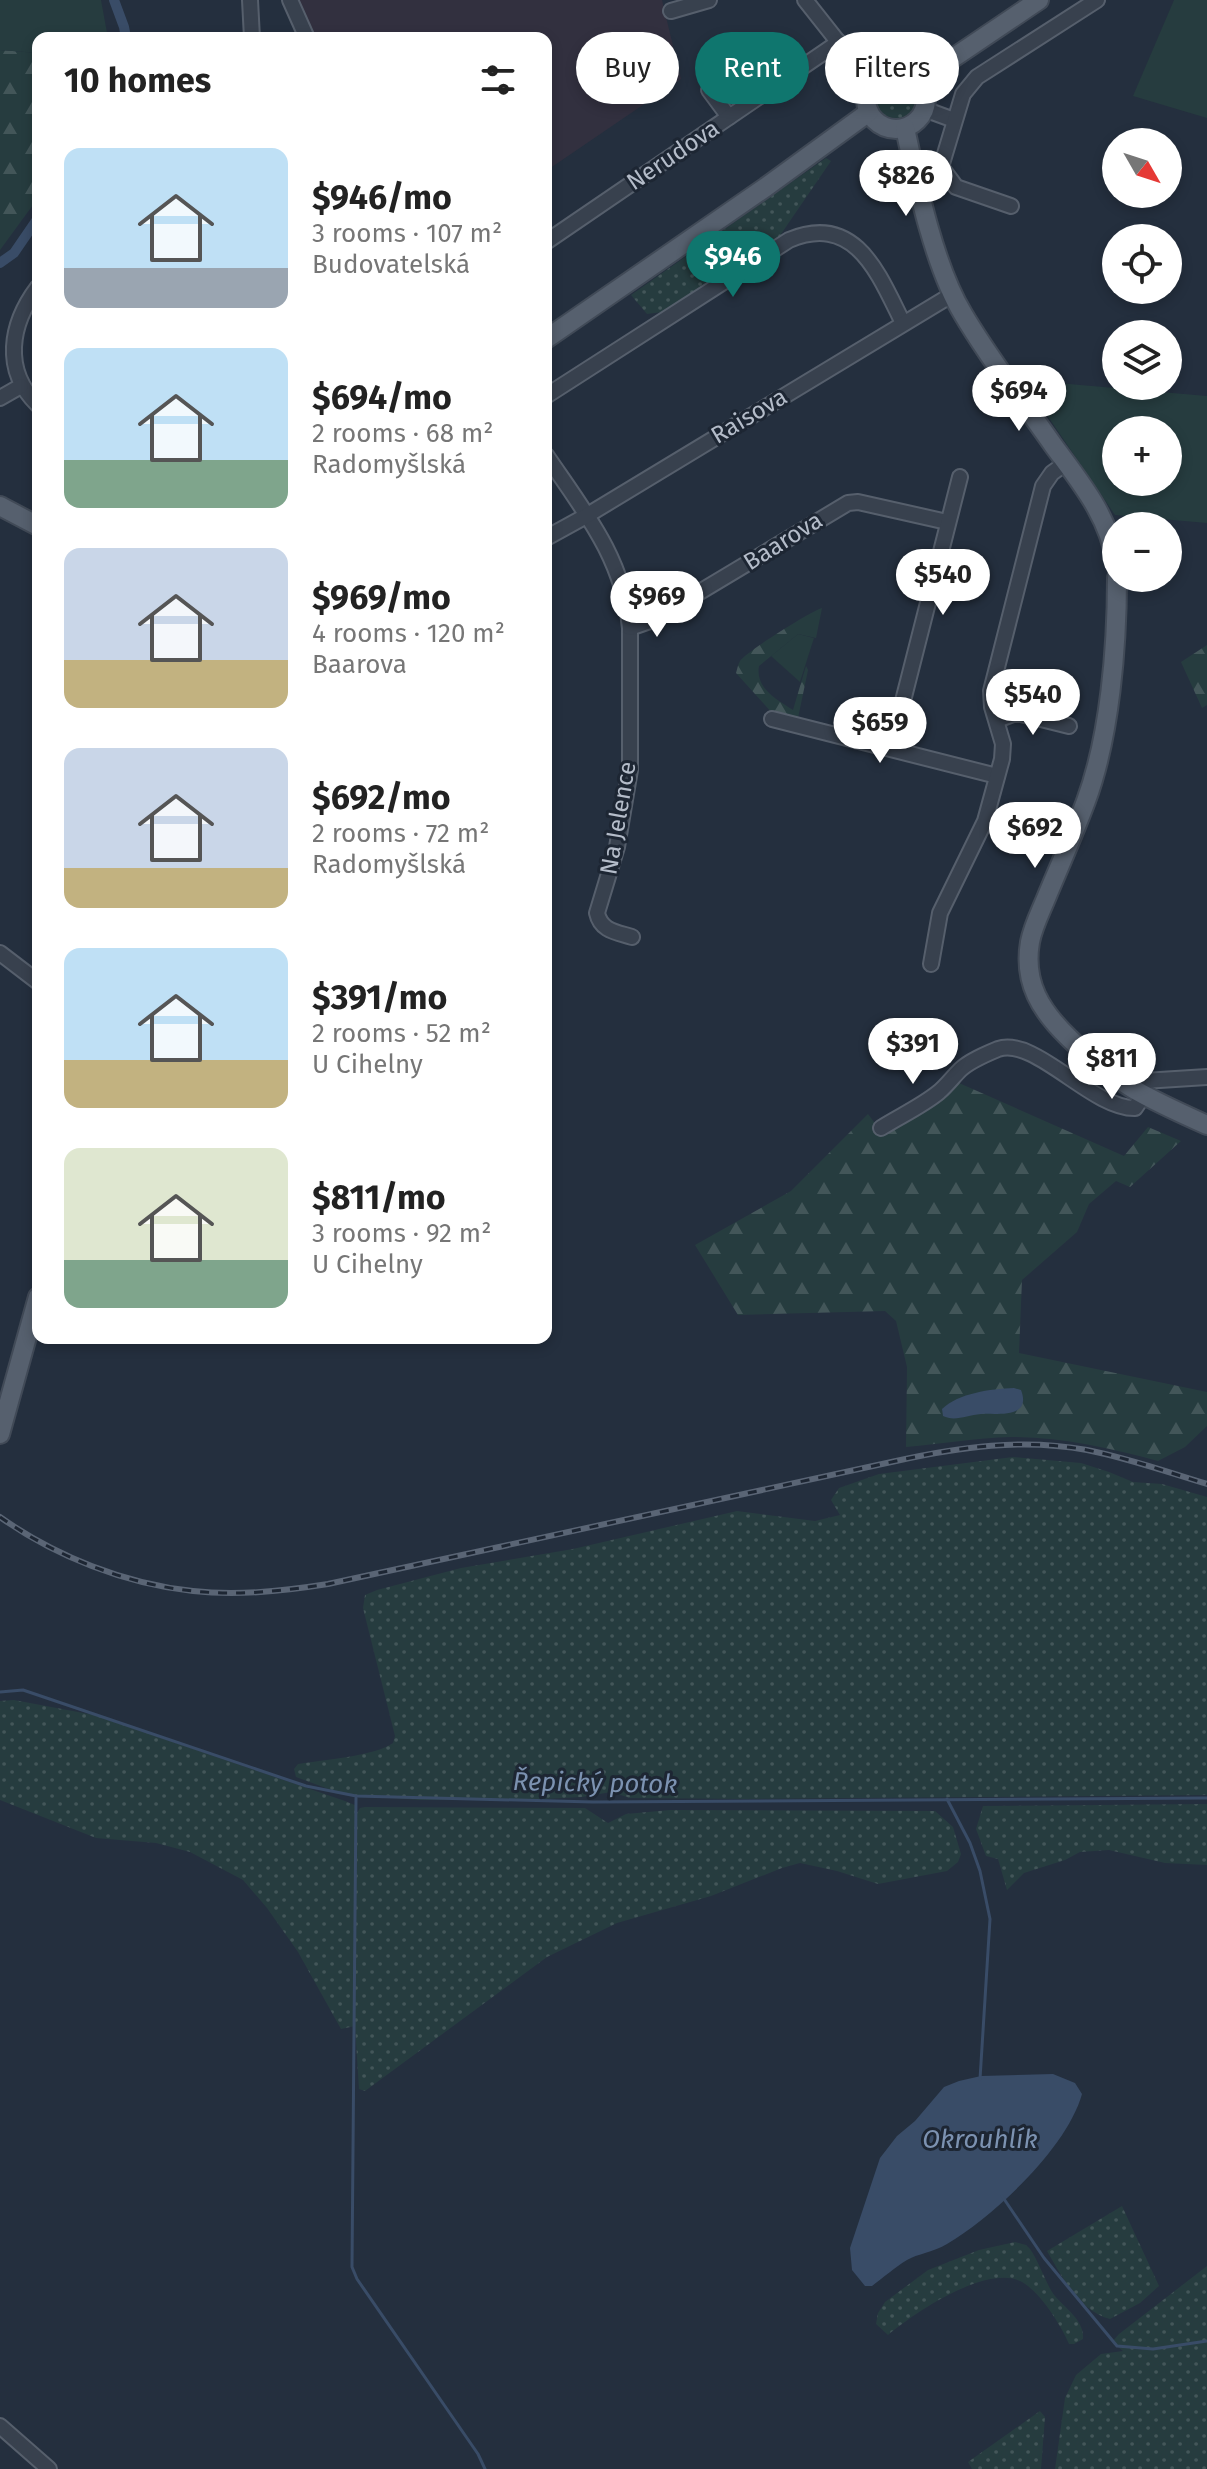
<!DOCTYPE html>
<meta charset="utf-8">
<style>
body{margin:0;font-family:"Fira Sans",sans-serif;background:#f6f6f6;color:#222;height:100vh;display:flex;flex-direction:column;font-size:30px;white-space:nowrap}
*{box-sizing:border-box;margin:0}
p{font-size:26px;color:#767676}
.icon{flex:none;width:44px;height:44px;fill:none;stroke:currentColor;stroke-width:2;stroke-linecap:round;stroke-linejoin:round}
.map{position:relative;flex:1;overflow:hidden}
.panel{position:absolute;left:32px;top:32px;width:520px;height:1312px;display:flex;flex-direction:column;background:#fff;border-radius:16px;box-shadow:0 4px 12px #0003}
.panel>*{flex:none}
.guide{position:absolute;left:576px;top:32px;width:510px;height:72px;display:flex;gap:16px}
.needle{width:52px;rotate:129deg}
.tools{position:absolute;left:1102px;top:128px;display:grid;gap:16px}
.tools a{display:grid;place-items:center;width:80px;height:80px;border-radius:50%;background:#fff;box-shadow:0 4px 12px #0003;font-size:40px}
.price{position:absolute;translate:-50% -68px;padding:0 18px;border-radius:28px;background:#fff;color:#222;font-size:26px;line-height:52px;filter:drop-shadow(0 2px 4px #0008)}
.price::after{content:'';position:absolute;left:50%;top:48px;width:24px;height:18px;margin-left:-12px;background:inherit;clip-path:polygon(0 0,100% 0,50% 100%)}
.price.current{background:#0f766e;color:#fff}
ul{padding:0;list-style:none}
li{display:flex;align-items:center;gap:24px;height:200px;padding:0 32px}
li span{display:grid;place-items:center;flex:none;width:224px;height:160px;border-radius:16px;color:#555}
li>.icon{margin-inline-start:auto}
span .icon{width:96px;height:96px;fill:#fffc;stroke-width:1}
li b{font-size:34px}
h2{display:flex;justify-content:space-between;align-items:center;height:96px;padding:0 32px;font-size:34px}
.chip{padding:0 28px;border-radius:36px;background:#fff;box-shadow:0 4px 12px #0003;font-size:28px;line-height:72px}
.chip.current{background:#0f766e;color:#fff}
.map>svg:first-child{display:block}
.medical{fill:#32303f}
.grass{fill:url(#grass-dots)}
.forest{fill:url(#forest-firs)}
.green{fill:#263c3f;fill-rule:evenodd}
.water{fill:#394c67}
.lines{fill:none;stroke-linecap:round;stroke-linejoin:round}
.stream{stroke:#394c67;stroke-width:3}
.canal{stroke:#394c67;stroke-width:10}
.minor-casing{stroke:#565f6c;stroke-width:18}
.major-casing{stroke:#414a57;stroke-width:22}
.minor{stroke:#38414e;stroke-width:14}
.major{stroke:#56606e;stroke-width:18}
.rail-casing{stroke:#5a6575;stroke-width:6}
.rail{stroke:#1d2633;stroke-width:3;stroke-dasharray:9;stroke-linecap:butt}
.labels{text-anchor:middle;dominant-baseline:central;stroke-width:6;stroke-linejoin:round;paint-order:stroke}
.street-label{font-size:24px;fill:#b4bcc9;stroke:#1d2633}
.water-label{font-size:26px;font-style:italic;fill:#7c92b1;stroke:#1d2633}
</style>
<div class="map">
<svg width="1207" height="2469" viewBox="0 0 1207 2469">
<defs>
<pattern id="grass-dots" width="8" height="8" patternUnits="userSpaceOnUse" patternTransform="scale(2)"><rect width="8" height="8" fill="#263c3f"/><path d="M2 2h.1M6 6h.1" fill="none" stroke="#435659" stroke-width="1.8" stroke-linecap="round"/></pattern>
<pattern id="forest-firs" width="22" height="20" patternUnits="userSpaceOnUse" patternTransform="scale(2)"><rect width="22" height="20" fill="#263c3f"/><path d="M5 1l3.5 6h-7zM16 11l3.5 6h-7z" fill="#435659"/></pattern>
</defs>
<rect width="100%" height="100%" fill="#242f3e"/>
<polygon class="medical" points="295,0 662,0 681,79 546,171 546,38 313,38"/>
<g class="grass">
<circle cx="895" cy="100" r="22"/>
<polygon points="826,158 831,161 779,237 670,311 647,314 631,295"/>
<path d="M1013 1457 1081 1463 1109 1472 1133 1482 1162 1484 1207 1497V1795L746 1799 630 1798 611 1792 582 1797 526 1800H420L342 1794 296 1777 294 1769 298 1764C322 1760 375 1756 393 1743L395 1736 363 1608 365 1595 377 1590 461 1568 573 1549 737 1511 815 1521 840 1515 831 1500 839 1488 879 1474Z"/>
<polygon points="14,1700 94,1715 345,1801 357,1806 357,1813 360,1808 365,1807 585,1808 608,1823 626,1814 670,1810 935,1811 953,1827 961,1854 958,1862 947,1871 878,1884 837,1871 800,1863 782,1868 711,1896 617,1923 547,1957 365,2091 359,2089 355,2026 341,2029 298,1952 267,1908 243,1880 190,1852 156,1843 96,1838 0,1800 0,1701"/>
<polygon points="1207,1804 1207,1865 1165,1863 1109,1850 1080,1852 1065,1860 1024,1873 1007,1890 998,1859 986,1856 976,1829 983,1806"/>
<path d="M1122 2206 1159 2286 1140 2303 1110 2319C1079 2311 1062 2277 1047 2251Z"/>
<path d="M1015 2242 1026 2245 1030 2249C1039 2261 1047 2287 1055 2296 1065 2308 1085 2321 1083 2339L1074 2344H1069C1061 2325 1039 2290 1020 2281 985 2265 914 2313 888 2335L876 2324 878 2313 885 2302 928 2270 979 2250Z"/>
<polygon points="1207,2266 1207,2469 1055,2469 1065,2398 1076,2375 1101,2354 1123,2351 1112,2342 1119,2334"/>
<polygon points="1040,2411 1045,2417 1041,2469 972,2469 968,2462"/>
</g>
<g class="forest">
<polygon points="0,50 38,53 38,198 0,250"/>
<path d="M822 608 816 638 798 634 759 666C755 688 776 699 793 710L806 666 808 670 798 718 773 714 736 673C737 670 738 664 740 661 744 653 813 610 822 608Z"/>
<polygon points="1207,645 1207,705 1202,708 1181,662"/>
<path d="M959 1083 1124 1156 1148 1127 1181 1141 1130 1187 1116 1181 1089 1204 1077 1232 1022 1280 1019 1353 1207 1392V1426L1185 1447 1158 1461C1109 1448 1062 1437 1011 1437 976 1438 941 1444 906 1447L907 1367 896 1321 885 1311 738 1315 695 1245 791 1191 868 1114 883 1134 940 1102Z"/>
</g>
<g class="green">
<polygon points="0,0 101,0 108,38 38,38 38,53 0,50"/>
<polygon points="1174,0 1207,0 1207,118 1133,96"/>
<path d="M1023 380 1207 396V523L1115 515ZM1116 430H1168V482H1116Z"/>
<polygon points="798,634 814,638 800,682 771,656"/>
</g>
<g class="water">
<path d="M1014 1388 1021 1390C1032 1419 997 1413 981 1414 967 1415 955 1422 943 1416L942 1409C959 1393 990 1389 1014 1388Z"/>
<path d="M1053 2074 1075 2083 1082 2094C1067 2148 994 2216 947 2244 934 2252 917 2254 907 2260 895 2267 883 2278 872 2286H865L852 2270 850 2248 880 2158 897 2136 915 2121 944 2087 959 2081 981 2076Z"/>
</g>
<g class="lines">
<g class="stream">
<polyline points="0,1692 23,1690 306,1786 356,1796 593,1802 1207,1798"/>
<polyline points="356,1798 352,2267 357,2279 478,2454 485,2469"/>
<polyline points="947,1799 970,1843 980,1871 990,1919 980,2079"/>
<polyline points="1002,2196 1044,2258 1117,2346 1153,2349 1207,2341"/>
</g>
<g class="canal">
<polyline points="114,0 124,27 126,38"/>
<polyline points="0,263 14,253 38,218"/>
</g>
<g class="minor-casing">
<g id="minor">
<polyline points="250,0 252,38"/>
<polyline points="290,0 307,38"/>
<polyline points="805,0 854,62 874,79"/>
<polyline points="671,11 709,0"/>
<polyline points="709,90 729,117"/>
<polyline points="924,109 954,120"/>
<polyline points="1011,206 956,187 941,167 963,94 977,77 1097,0"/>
<polyline points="546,242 839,42"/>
<path d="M38 287C10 324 2 370 38 405"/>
<path d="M546 396 789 240C856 212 879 275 903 323"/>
<polyline points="0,398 21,386"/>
<path d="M546 455C584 511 623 558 630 628V770L617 847 597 913C601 931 616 932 632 937"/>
<polyline points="546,538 586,516 953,294"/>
<polyline points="630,628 653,620 848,503 858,502 947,522"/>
<polyline points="772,719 997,776"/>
<polyline points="997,720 1013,714 1021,714 1069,726"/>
<polyline points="891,748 960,477"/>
<polyline points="0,953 38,982"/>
<polyline points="931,964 940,913 985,821 1002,759 1003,744 992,707 991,691 1043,486 1052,473 1066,463"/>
<polyline points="1138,1080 1144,1081 1207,1077"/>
<path d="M881 1128C900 1116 922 1106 939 1092 947 1085 953 1077 960 1070 969 1061 986 1054 998 1049 1035 1036 1092 1109 1135 1108L1143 1096 1141 1088 1144 1081"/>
<polyline points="0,2426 49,2469"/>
</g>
</g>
<g class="major-casing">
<g id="major">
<circle cx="896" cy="99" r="30"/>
<polyline points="919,81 1039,0"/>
<path d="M905 128C917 184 934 266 963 314 990 360 1023 402 1053 445 1080 482 1109 516 1116 563"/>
<polyline points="546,339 766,187 869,112"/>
<polyline points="0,506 38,526"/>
<path d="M1117 578C1117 647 1110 736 1086 801 1074 833 1060 865 1047 896 1041 911 1033 926 1030 942 1023 983 1041 1011 1069 1038 1113 1083 1151 1100 1207 1125"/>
<polyline points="0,1434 38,1297"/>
</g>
</g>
<use href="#minor" class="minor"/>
<use href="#major" class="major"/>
<g class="rail-casing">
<path id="rail" d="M0 1517C55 1556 125 1584 193 1591 238 1596 283 1591 328 1584L896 1461C959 1447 1023 1438 1087 1450 1128 1458 1167 1472 1207 1484"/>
</g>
<use href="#rail" class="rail"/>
</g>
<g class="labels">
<g class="street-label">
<text transform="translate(673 155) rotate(-34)">Nerudova</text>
<text transform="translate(749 416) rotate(-31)">Raisova</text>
<text transform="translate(783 541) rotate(-32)">Baarova</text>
<text transform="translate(618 818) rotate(-80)">Na Jelence</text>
</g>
<g class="water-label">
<text transform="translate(595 1783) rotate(1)">Řepický potok</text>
<text x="980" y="2139">Okrouhlík</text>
</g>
</g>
</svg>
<div class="tools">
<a><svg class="needle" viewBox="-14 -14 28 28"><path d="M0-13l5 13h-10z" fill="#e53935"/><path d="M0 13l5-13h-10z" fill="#767676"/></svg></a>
<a><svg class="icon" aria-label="locate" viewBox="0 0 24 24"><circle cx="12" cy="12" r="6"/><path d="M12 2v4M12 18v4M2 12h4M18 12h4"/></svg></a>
<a><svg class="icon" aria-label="layers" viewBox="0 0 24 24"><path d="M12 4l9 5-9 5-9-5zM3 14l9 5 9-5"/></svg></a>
<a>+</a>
<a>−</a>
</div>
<b class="price" style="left:906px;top:218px">$826</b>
<b class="price current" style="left:733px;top:299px">$946</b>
<b class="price" style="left:1019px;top:433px">$694</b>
<b class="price" style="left:943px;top:617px">$540</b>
<b class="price" style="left:657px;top:639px">$969</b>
<b class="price" style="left:1033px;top:737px">$540</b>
<b class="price" style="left:880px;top:765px">$659</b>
<b class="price" style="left:1035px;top:870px">$692</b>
<b class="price" style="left:913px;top:1086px">$391</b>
<b class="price" style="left:1112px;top:1101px">$811</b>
<div class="guide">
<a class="chip">Buy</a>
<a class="chip current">Rent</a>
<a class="chip">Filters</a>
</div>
<section class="panel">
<h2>10 homes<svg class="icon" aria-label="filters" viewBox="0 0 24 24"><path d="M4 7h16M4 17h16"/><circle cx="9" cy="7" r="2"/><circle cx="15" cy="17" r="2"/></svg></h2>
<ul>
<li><span style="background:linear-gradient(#bfe0f5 75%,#9aa5b1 0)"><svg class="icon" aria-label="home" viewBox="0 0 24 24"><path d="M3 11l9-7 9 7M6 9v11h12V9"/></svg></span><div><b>$946/mo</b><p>3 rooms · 107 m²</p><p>Budovatelská</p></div></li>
<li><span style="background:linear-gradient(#bfe0f5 70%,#7fa58c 0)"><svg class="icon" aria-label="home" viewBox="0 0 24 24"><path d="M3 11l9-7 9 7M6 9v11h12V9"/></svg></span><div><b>$694/mo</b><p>2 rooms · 68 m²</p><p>Radomyšlská</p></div></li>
<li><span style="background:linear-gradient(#c9d6e8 70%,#c2b280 0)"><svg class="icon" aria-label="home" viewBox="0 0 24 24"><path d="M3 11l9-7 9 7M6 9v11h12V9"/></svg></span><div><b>$969/mo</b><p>4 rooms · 120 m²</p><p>Baarova</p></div></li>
<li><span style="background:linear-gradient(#c9d6e8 75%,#c2b280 0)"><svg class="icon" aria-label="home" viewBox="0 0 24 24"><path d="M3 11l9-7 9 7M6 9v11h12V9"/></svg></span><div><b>$692/mo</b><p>2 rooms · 72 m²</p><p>Radomyšlská</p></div></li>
<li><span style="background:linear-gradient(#bfe0f5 70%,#c2b280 0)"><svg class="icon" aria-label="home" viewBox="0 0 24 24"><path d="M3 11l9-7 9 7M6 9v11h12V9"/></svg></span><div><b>$391/mo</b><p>2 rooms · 52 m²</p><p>U Cihelny</p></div></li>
<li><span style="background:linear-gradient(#dfe7d0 70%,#7fa58c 0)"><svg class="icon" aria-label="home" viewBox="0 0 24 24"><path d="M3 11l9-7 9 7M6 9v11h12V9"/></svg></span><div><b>$811/mo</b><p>3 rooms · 92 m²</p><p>U Cihelny</p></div></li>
</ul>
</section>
</div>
